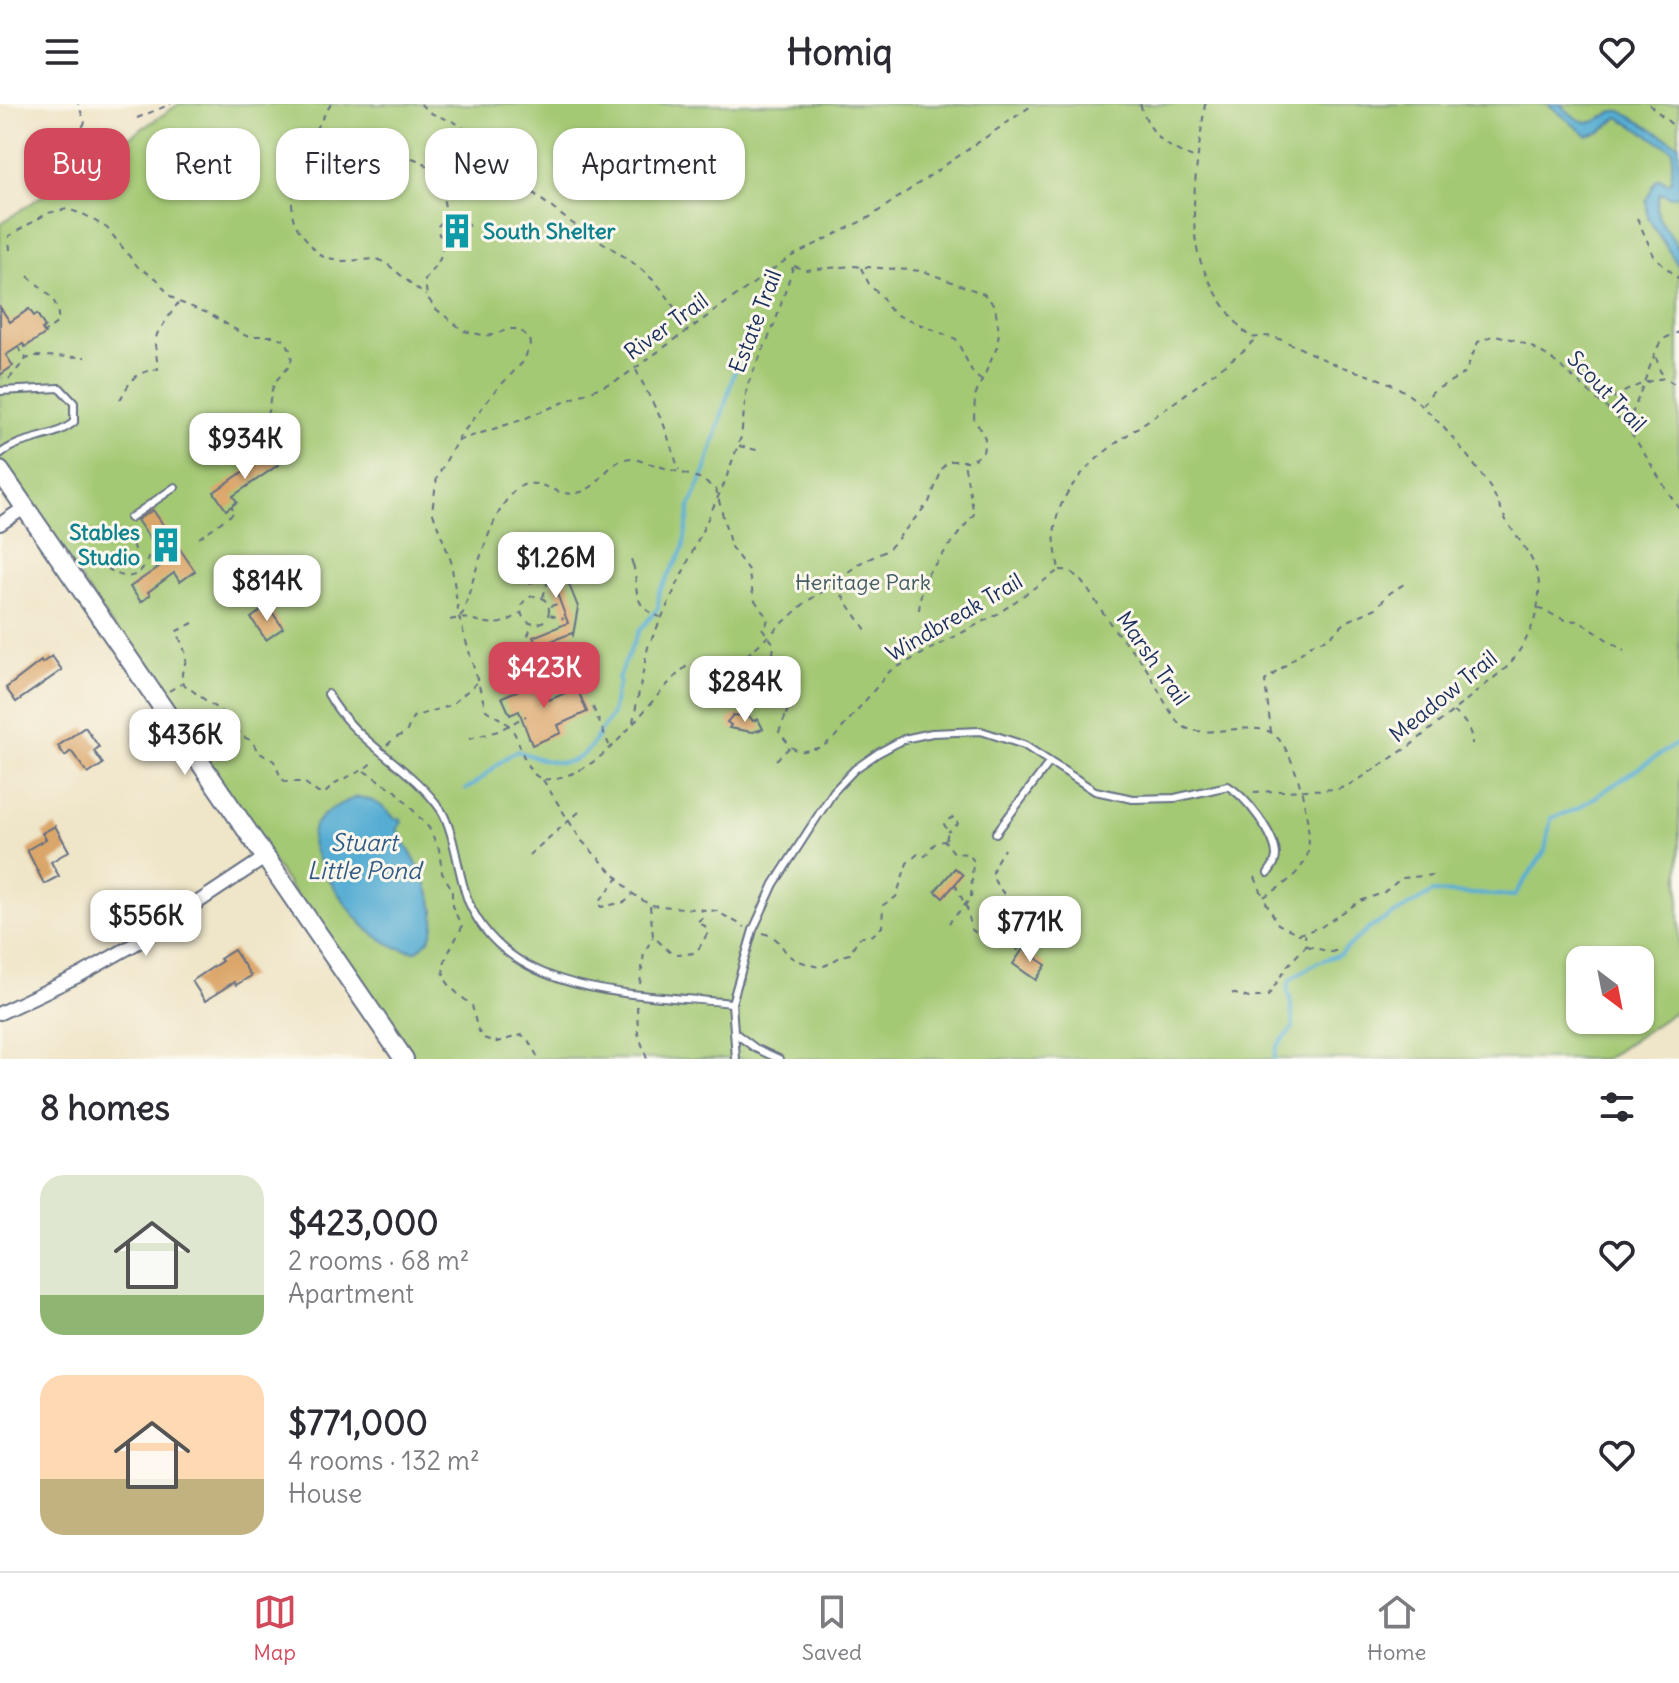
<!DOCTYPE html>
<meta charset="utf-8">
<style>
body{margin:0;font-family:Delius,sans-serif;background:#f7f7f7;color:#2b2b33;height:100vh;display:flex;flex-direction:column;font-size:30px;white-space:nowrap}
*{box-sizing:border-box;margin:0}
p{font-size:26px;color:#7c7c81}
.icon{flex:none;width:44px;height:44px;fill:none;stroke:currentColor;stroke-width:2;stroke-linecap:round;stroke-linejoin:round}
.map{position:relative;height:955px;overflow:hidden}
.details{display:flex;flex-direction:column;background:#fff;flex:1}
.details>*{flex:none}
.top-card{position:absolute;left:24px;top:24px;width:800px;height:72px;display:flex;gap:16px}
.needle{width:52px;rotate:148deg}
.fabs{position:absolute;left:1566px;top:842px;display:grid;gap:16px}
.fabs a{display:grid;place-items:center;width:88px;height:88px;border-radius:16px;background:#fff;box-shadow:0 2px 6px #0004;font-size:40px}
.price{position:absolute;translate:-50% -68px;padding:0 18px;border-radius:16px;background:#fff;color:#222;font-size:26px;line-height:52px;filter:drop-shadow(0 2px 4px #0008)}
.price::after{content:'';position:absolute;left:50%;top:48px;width:24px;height:18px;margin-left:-12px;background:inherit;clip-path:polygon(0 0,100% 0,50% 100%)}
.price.selected{background:#d1495b;color:#fff}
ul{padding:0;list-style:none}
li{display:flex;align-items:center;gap:24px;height:200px;padding:0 40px}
li span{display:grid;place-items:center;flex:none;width:224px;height:160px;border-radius:24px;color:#555}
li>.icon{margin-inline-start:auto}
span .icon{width:96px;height:96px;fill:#fffc;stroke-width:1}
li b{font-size:34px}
h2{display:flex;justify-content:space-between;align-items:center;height:96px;padding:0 40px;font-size:34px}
.pill{padding:0 28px;border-radius:24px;background:#fff;box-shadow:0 2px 6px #0004;font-size:28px;line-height:72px}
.pill.selected{background:#d1495b;color:#fff}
header{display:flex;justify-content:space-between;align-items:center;height:104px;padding:0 40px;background:#fff;font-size:36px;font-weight:700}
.tabs{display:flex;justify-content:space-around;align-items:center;height:112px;border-top:2px solid #e1e1e2;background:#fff;font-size:22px;color:#7c7c81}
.tabs a{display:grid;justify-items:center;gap:4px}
.tabs .selected{color:#d1495b}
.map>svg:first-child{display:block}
.green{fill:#a4c974;stroke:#607c69;stroke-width:2;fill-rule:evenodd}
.water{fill:#57add3;stroke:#396e98;stroke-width:2}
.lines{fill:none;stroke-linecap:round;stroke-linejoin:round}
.stream{stroke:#57add3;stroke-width:4}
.building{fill:#dba669}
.lane-casing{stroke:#656f83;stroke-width:10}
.street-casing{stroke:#656f83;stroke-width:16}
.secondary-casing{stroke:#656f83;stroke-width:22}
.path{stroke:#656f83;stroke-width:2;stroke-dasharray:6 6;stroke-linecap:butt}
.lane{stroke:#fff;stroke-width:6}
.street{stroke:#fff;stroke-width:12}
.secondary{stroke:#fff;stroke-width:18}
.labels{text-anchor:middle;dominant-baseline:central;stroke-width:6;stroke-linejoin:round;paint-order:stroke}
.culture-label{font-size:22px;font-weight:bold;fill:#0d838f;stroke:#fbf7ec;text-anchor:start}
.street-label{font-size:22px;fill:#1b2f5e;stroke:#fbf7ec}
.park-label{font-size:22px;fill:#445d65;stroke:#fbf7ec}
.water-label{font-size:24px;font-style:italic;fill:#305b87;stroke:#fbf7ec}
</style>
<header><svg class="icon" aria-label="menu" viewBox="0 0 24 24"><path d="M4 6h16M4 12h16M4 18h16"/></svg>Homiq<svg class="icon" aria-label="heart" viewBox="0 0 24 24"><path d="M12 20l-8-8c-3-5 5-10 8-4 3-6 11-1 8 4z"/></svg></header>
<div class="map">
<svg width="1679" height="955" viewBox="0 0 1679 955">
<rect width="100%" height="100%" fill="#fbf7ec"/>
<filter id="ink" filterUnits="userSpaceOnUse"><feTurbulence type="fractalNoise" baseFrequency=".0125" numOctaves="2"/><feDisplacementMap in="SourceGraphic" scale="16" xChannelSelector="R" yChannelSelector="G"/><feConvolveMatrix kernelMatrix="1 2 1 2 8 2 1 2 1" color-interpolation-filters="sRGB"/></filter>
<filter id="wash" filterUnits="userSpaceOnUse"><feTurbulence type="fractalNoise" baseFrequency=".006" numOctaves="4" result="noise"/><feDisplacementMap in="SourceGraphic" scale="32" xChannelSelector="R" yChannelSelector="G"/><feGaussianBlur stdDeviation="1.8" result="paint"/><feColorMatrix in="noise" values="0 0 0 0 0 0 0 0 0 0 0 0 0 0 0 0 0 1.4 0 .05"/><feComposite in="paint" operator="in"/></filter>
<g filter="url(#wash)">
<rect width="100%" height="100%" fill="#efe5c8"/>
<path class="green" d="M179 0H1679V905L1605 955H407L0 357V120ZM1580 856H1640V916H1580Z"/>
<g class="water">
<path d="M1548 0H1560C1572 12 1584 25 1602 14 1610 9 1612 6 1621 7L1679 41V91L1671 93 1660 89C1650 117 1668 121 1677 143 1679 149 1679 157 1679 163L1648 114 1646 96 1656 77 1660 74 1668 79 1671 77 1673 46 1618 13 1601 28 1587 32Z"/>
<path d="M358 693C375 696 384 702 395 715L400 714 402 718 397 725C412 753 441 793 433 827 431 836 423 841 417 847 400 847 386 839 372 829 354 815 308 753 312 730 315 710 341 699 358 693Z"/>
</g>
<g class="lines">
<g class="stream">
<path d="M466 685C485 675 497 657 517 647 554 660 577 670 598 631 602 623 609 618 612 609 615 599 614 588 620 579L618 574 639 527 658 504 659 488 683 446 690 403 706 365 736 263 748 235"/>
<path d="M1275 955C1273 938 1286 936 1293 923L1290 893 1287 885 1290 876 1316 859 1340 850 1368 825 1433 788 1514 792 1545 747 1551 714 1577 705 1679 638"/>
</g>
</g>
<g id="blocks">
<g class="building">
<polygon points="0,203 10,218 29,205 34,212 37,210 45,223 42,225 45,230 25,243 23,240 6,251 13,262 0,271"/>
<polygon points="270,349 278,361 233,392 237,398 226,406 214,388"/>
<polygon points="153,406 195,467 180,478 174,469 148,488 150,491 141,498 130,483 166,458 137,416"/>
<polygon points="558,454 562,464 566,462 570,472 566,473 578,503 573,531 572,529 551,537 552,541 539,546 533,533 568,519 550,471 530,479 525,467"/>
<polygon points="268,502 283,524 266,536 251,514"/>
<polygon points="52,552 62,566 16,598 6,584 41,557 42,559"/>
<polygon points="540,577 549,596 577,584 587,608 558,621 561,629 532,641 519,607 510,611 502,593"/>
<polygon points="733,611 749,612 753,617 758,615 763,625 753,628 729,624 731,621 727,618"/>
<polygon points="85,623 99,643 94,647 103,660 88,670 71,647 65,652 58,642"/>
<polygon points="55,722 69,747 51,758 59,772 44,780 27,746 46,735 42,729"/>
<polygon points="955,764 963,771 943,794 935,787"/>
<polygon points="1023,845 1046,861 1036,876 1013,860"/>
<polygon points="234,846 251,872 236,881 234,878 205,897 192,877 222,857 220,855"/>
</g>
</g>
</g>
<g filter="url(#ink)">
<use href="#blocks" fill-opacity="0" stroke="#656f83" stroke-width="2"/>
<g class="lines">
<g class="lane-casing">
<g id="lane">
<path d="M0 287 60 284 74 299V318C52 336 22 332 0 350"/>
<polyline points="130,414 175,383"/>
<path d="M328 590C354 638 410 661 441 706 455 728 458 773 469 799 512 896 643 889 732 899"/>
<polyline points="996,729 1049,659"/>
<polyline points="735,929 755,944 779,955"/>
<path d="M736 955 732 899 753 826 774 780 834 687 855 665 878 649 904 635 932 629 981 627 1024 641 1095 687 1133 695 1175 694 1228 682C1246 693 1275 730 1276 751 1276 759 1272 763 1268 769"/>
</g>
</g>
<g class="street-casing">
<g id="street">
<polyline points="0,420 24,404"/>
<polyline points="0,909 80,871 135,840 266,753"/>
</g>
</g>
<g class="secondary-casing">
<polyline id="secondary" points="0,367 404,955"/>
</g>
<g class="path">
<polyline points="331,0 302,47 292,99 293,114 298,125 318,150 324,153 343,157 377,155 386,159 426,192"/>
<path d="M421 0C432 15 448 12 462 23 476 34 485 51 500 62 524 81 547 101 572 119 615 148 669 172 683 226"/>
<path d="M1140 0C1151 32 1165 43 1196 55"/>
<path d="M1205 0C1199 45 1190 93 1196 139 1199 166 1224 204 1241 224 1255 241 1257 229 1273 233 1296 240 1317 254 1340 262 1360 269 1378 273 1397 283 1429 301 1471 354 1491 385 1497 395 1501 407 1507 418 1519 437 1539 458 1539 482 1540 514 1526 541 1506 564L1411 641 1355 678 1339 685 1251 688"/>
<polyline points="1649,0 1679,27"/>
<polyline points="137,14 171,0"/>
<polyline points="412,54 423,58 433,70"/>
<path d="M64 66C62 46 77 35 85 18L78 0"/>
<polyline points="1637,114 1654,152 1679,175"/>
<polyline points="442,132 439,131 438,122 447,113 443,93 434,71 450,53 460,37"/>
<path d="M10 146 9 132 48 109 67 105 85 111 107 124 138 163 157 175 169 191 179 198 210 210 246 232H273L285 236C303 266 279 263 272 286 269 297 270 307 264 317 246 331 235 324 216 330"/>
<path d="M794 162 805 166 852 162 923 167 984 190 995 202 999 228 997 243 975 292 974 314 985 334 983 349 971 357H949L943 363 929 398 888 446 858 460 834 480 806 498 735 562 717 567 700 561 687 562C646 595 611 665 556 674 549 675 544 677 538 673 522 663 522 638 511 624 505 616 494 612 486 606L459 513 451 457 432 407 437 373 457 337 521 316 620 275 790 153 870 113 1034 0"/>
<polyline points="861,164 870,182 881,191 889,205 897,211 956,235 974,271 981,276"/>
<path d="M28 172C43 186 60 194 58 218L45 228"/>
<polyline points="18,243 26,254"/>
<polyline points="1656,253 1660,267 1665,273"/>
<polyline points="636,266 664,321 679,366"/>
<polyline points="9,275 26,255 35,252 85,253"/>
<path d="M120 296C132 274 134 269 158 265L155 240 157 230 178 199"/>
<path d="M1603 300C1622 288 1643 277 1665 274L1679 283"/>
<path d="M1423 301 1432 288 1465 269 1478 238 1495 231C1543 241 1559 261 1593 292 1605 303 1619 313 1629 326 1647 352 1661 379 1679 404"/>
<polyline points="1625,321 1632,310 1657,244 1663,235 1679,228"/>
<polyline points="457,336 496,286 524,257 530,240 529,234 519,225 511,225 487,232 464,227 436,205 427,193 425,176 440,155 446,124 456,114 465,116 470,122"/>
<polyline points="739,342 757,346 755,350"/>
<polyline points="199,434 235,408 231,402"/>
<polyline points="134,446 131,433 134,424"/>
<path d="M633 461 631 455C642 480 626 500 660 513"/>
<path d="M107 464C130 481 144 471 150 447"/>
<path d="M1060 466C1068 466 1071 467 1076 472 1091 486 1100 506 1112 522 1122 537 1137 549 1146 564 1157 582 1165 601 1177 617 1196 640 1242 616 1270 628 1295 639 1315 727 1307 752 1300 770 1281 784 1263 793L1278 820 1299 830 1321 823 1360 797 1383 789 1402 774 1433 771"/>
<polyline points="835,481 866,526"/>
<circle cx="535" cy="506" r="14"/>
<polyline points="543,493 550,471"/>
<polyline points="551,502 560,499"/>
<polyline points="1538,504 1565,516 1579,517 1624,547"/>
<polyline points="919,506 922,482 929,468 974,410 964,359"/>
<polyline points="550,511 564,515"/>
<path d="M460 512 463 509C472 481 496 384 527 380 547 377 559 395 581 388 601 382 607 356 631 354L699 374 716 385 731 443 748 466 754 495 768 515 765 525"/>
<path d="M450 516C477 508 491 533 520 509"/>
<polyline points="193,519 177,527 187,553 182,569 182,579 231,615 242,632 252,637 258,648 274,657 281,674 286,678 304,678 318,689 325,689 337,678 363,666 375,656"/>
<path d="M762 524 774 540 771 570 785 598 786 611 779 628 791 643 800 648 822 643 834 634 890 567 999 509 1059 466C1057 453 1053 436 1055 423 1062 367 1130 330 1172 300 1197 282 1221 263 1246 245L1254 236"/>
<polyline points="523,543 532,522"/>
<polyline points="785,582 790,597 786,611"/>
<polyline points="169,587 181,580"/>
<polyline points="593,603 609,641"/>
<path d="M1453 608C1465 615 1472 627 1472 640"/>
<polyline points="633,618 648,543 724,380 741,333 747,282 775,219 793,163"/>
<polyline points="1271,628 1265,577 1314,539 1327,535 1346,518 1376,504 1390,489 1404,480"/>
<polyline points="469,635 498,627 526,612"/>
<polyline points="387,641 395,634 406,629 413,613 451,601 478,578"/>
<polyline points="776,656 790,643"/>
<path d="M364 667 396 687 429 724 439 745 442 769 452 785V802L462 823C441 864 430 870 472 901L477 924 483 934 497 938 522 931 528 936 539 955"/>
<polyline points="543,676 581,736 633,790 650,801 716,807 745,823"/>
<polyline points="946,736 948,728 944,720 945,717 954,713 958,720 948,728"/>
<polyline points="529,751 579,708"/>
<polyline points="619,773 598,799 601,803 625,798 632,791"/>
<polyline points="1255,773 1263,792"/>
<path d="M955 780 968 807 971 825 980 832C989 830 995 825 1002 820 1028 798 992 788 993 769 993 761 1000 752 1004 745"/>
<path d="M650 802 653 832 672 850C699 849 694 853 707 830L705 822 697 818 702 814 700 811 702 805"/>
<polyline points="1000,823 1020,849"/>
<path d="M763 829C784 836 778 842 791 853 794 856 816 863 820 863 831 861 837 852 850 850L858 834 873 831 882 823 883 801 896 793 907 759 918 750 925 752C935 744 928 739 945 737L954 749 969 750 973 756 971 794 949 819"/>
<polyline points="1307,842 1331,848 1339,846"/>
<polyline points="1036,854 1040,848"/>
<polyline points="640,880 644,849 653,833"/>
<polyline points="1232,889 1249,894 1268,892 1288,861 1306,842 1305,830"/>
<polyline points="637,902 638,929 647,955"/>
</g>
<use href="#lane" class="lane"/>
<use href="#street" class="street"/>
<use href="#secondary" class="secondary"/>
</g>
</g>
<defs>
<g id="building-bare" transform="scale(2.76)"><path d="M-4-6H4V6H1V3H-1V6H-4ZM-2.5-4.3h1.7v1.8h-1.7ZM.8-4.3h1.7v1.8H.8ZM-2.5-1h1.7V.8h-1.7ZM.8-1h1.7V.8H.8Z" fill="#0f9aa8" stroke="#fbf7ec" stroke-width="2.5" paint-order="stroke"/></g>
</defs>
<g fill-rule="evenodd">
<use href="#building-bare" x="457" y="127"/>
<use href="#building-bare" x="166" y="441"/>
</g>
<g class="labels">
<g class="culture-label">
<text x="483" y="127">South Shelter</text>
<text x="140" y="428" text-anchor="end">Stables<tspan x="140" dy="25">Studio</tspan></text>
</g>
<g class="street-label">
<text transform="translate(755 217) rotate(-69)">Estate Trail</text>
<text transform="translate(666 222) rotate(-36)">River Trail</text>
<text transform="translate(1607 287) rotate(46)">Scout Trail</text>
<text transform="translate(954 513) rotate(-30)">Windbreak Trail</text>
<text transform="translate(1153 554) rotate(55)">Marsh Trail</text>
<text transform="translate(1443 592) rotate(-39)">Meadow Trail</text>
</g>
<g class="park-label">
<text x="863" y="478">Heritage Park</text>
</g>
<g class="water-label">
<text x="364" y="738">Stuart<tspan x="364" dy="28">Little Pond</tspan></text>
</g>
</g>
</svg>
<div class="fabs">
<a><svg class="needle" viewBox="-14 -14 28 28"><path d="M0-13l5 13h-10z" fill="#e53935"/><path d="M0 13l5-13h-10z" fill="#7c7c81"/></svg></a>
</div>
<b class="price" style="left:245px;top:377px">$934K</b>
<b class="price" style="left:556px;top:496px">$1.26M</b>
<b class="price" style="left:267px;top:519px">$814K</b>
<b class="price selected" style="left:544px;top:606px">$423K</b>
<b class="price" style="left:745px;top:620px">$284K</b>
<b class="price" style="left:185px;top:673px">$436K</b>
<b class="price" style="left:146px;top:854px">$556K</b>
<b class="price" style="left:1030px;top:860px">$771K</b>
<div class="top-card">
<a class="pill selected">Buy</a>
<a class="pill">Rent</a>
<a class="pill">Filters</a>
<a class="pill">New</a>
<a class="pill">Apartment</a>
</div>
</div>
<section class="details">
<h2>8 homes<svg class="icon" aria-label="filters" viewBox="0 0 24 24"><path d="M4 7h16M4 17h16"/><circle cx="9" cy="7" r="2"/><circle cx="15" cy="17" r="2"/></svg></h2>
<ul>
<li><span style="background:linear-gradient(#dfe7d0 75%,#8fb573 0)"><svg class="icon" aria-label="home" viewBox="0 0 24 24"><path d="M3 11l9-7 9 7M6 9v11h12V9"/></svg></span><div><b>$423,000</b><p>2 rooms · 68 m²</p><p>Apartment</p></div><svg class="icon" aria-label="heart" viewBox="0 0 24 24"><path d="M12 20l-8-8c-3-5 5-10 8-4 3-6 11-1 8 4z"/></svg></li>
<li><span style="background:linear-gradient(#ffd9b3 65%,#c2b280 0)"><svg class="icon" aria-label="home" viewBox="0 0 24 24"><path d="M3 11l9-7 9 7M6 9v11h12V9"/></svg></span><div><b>$771,000</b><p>4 rooms · 132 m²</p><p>House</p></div><svg class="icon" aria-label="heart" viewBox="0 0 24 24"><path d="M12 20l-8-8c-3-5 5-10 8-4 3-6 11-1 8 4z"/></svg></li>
</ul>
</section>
<nav class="tabs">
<a class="selected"><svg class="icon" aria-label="map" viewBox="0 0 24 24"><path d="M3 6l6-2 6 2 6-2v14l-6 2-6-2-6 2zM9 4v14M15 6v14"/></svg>Map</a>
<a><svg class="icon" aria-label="saved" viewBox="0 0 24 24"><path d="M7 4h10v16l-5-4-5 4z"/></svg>Saved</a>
<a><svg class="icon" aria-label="home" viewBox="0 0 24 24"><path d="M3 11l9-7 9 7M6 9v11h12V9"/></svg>Home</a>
</nav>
